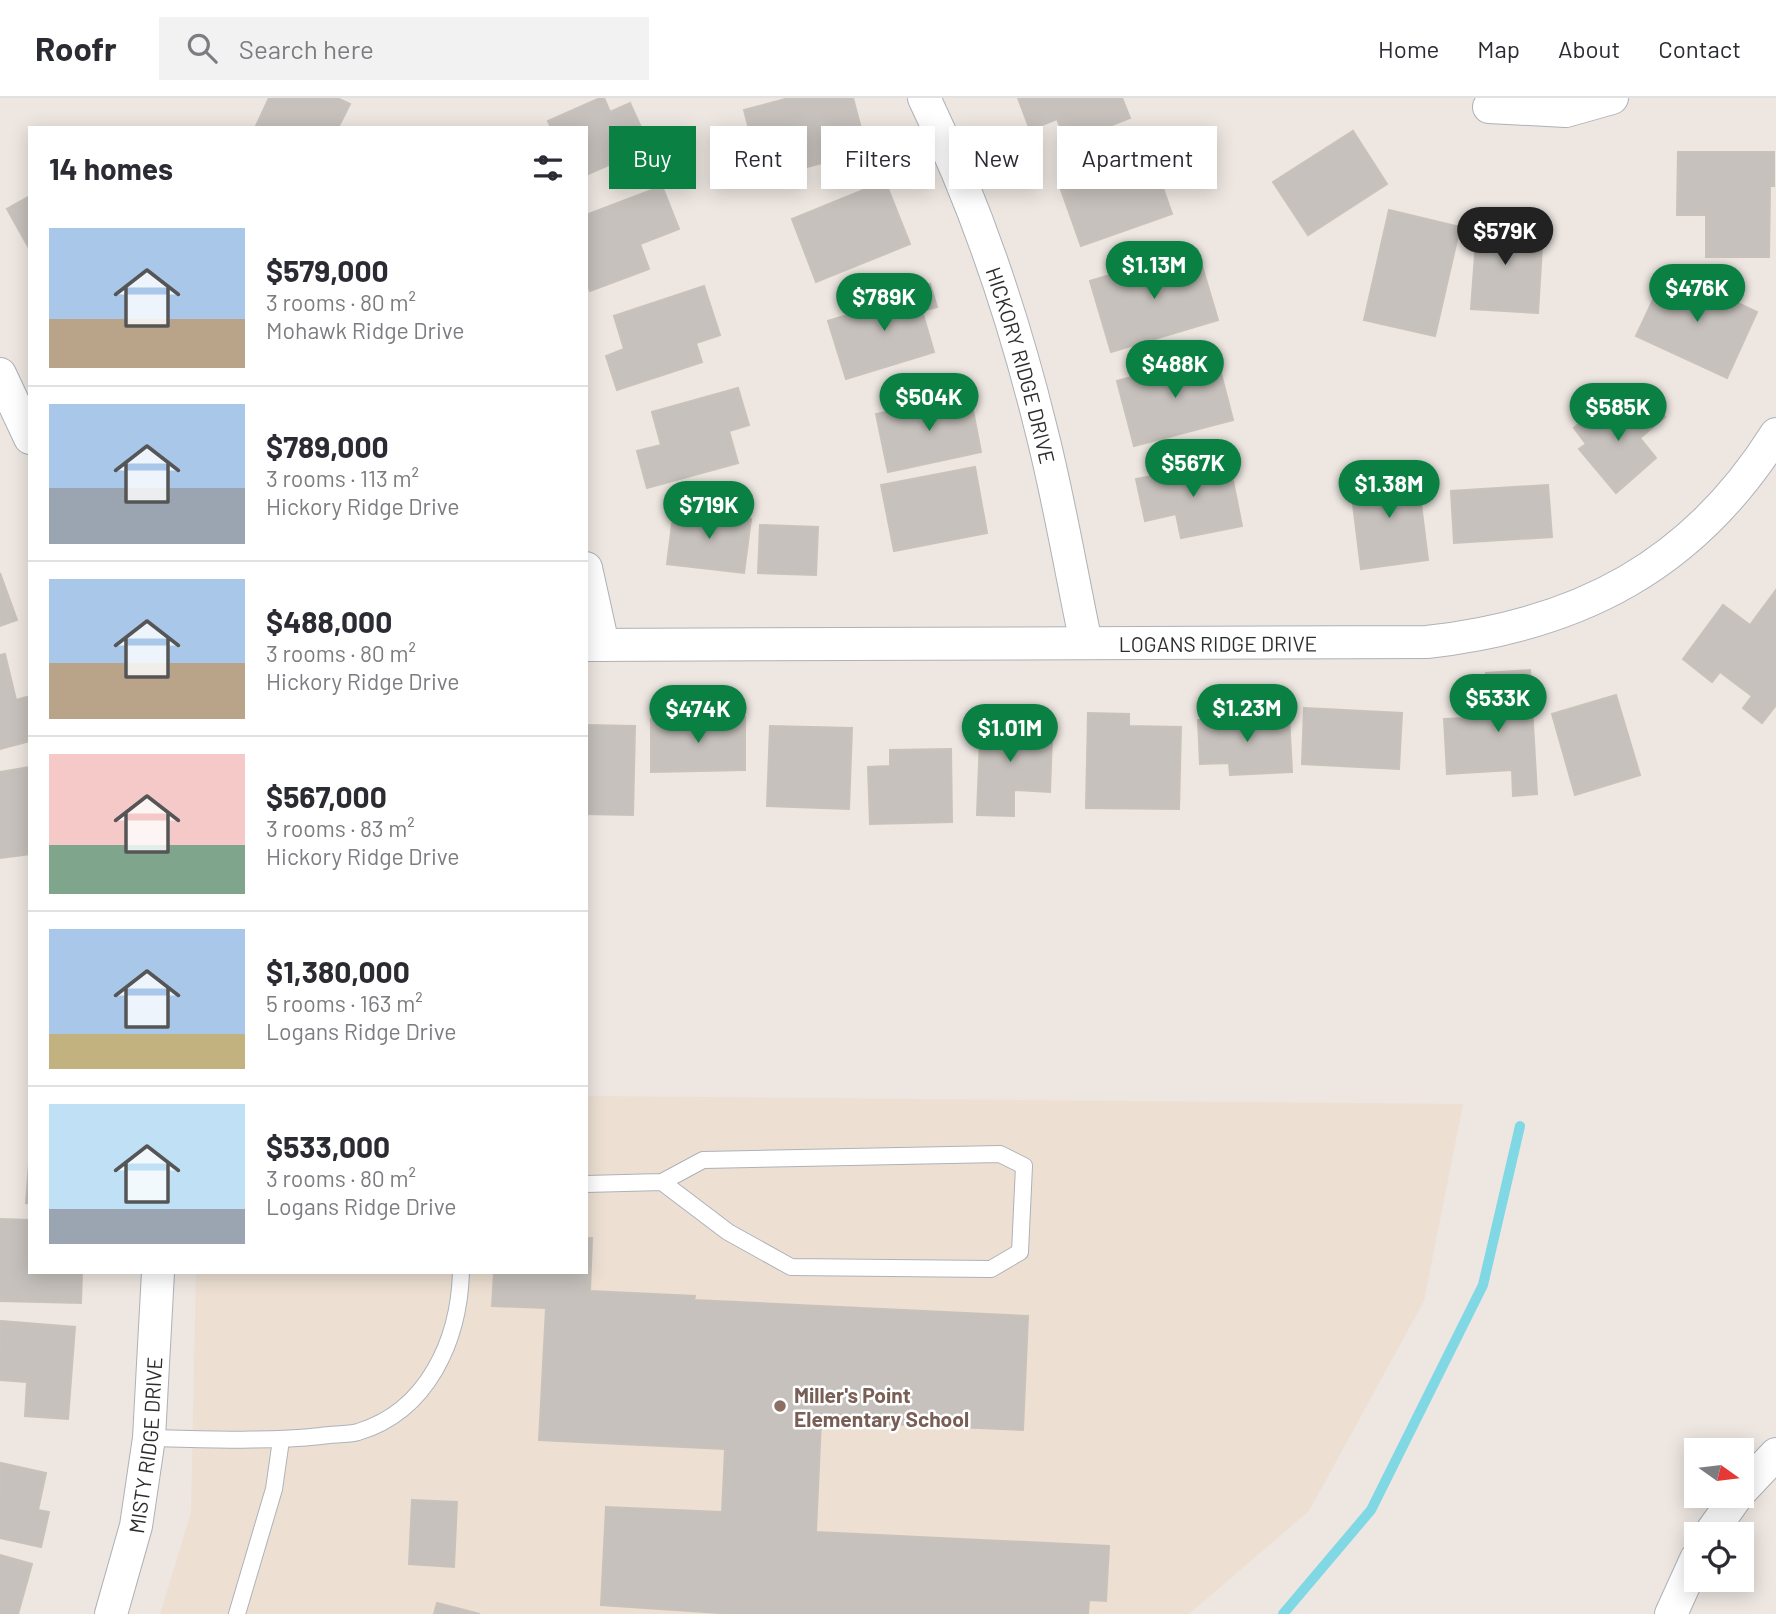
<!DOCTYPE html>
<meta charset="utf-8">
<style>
body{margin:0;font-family:Barlow,sans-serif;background:#f2f2f3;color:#2b2b33;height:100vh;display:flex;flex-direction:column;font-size:26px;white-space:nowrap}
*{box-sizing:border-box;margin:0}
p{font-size:23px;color:#7c7c81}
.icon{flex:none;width:38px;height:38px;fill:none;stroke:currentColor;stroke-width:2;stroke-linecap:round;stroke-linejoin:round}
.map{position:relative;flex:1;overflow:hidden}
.panel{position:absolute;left:28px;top:28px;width:560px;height:1148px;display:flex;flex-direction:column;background:#fff;border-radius:0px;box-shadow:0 4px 18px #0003}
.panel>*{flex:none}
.guide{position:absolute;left:609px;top:28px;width:665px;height:63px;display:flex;gap:14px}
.needle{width:46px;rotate:104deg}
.controls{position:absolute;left:1684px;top:1340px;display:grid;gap:14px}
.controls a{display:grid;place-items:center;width:70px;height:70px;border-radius:0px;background:#fff;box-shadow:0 4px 18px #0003;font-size:35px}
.price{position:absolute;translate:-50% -60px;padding:0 16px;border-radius:24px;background:#0b8043;color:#fff;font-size:23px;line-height:46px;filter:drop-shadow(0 2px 4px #0008)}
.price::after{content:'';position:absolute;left:50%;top:42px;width:21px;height:16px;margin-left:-10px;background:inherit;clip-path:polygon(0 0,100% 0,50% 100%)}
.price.current{background:#222;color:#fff}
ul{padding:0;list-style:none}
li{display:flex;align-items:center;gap:21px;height:175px;padding:0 21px}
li+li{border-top:2px solid #e1e1e2}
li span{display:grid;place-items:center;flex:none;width:196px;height:140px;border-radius:0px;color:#555}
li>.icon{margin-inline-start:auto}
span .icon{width:84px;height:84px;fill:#fffc;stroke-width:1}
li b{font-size:30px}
h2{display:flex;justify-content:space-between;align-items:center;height:84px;padding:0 21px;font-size:30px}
.tag{padding:0 24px;border-radius:0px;background:#fff;box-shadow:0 4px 18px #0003;font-size:24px;line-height:63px}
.tag.current{background:#0b8043;color:#fff}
header{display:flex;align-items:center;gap:42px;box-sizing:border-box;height:98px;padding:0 35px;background:#fff;border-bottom:2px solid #e1e1e2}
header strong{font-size:33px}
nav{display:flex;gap:38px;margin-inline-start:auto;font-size:24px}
.search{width:490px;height:63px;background:#f2f2f3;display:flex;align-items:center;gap:18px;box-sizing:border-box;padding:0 24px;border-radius:0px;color:#7c7c81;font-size:26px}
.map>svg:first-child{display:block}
.education{fill:#ede0d3}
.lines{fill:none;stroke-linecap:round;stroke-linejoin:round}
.stream{stroke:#7fd8e4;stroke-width:10}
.building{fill:#c6c1bc;stroke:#c9c2bb;stroke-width:2}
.lane-casing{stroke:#aeb1b8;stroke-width:18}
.street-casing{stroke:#aeb1b8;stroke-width:34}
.lane{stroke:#fff;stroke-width:16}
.street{stroke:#fff;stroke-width:32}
.education-dot{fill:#8d6e63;stroke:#fff;stroke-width:2.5}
.labels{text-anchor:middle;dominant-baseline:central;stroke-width:5;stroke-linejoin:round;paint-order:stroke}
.street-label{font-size:21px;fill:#2d2d2d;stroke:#fff}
.education-label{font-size:21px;font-weight:bold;fill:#785e54;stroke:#fff;text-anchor:start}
</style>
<header>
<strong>Roofr</strong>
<div class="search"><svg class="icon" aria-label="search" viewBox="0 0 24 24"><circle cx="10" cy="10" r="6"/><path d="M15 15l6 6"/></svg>Search here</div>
<nav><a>Home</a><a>Map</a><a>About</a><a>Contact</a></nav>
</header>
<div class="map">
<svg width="1776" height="1516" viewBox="0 0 1776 1516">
<rect width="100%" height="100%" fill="#ede6e1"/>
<polygon class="education" points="586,998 1463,1006 1424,1203 1309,1413 1189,1516 160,1516 191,1415 196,1174 586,1174"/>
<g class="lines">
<polyline class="stream" points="1283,1516 1371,1412 1483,1187 1520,1028"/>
</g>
<g class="building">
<polygon points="269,0 337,0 350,6 338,30 255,30"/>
<polygon points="600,0 604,0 610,14 630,5 650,49 586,77 586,30 551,30 548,23"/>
<polygon points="789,0 853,0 867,53 762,81 744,12"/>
<polygon points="1018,0 1122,0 1130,20 1067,45 1057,21 1030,32"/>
<polygon points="1353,33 1387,86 1308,137 1273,84"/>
<polygon points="1150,53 1172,116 1081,148 1059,86"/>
<polygon points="1678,54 1774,54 1774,88 1770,88 1769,159 1706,159 1706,117 1677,117"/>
<polygon points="885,83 910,146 816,184 792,121"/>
<polygon points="662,88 679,131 640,146 649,171 590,193 586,183 586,117"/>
<polygon points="30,98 30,152 7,111"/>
<polygon points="1389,112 1460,129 1435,238 1364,222"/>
<polygon points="1478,116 1525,119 1523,148 1542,149 1538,215 1471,211"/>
<polygon points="1197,151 1218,222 1111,254 1090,183"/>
<polygon points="1667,172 1757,214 1727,280 1636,238"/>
<polygon points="930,186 937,209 922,213 934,254 846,281 828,223 896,202 895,197"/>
<polygon points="704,188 720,237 696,245 702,264 617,292 606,258 624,251 614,218"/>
<polygon points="1216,256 1233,322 1134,348 1117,283"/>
<polygon points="738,290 749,327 729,333 738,365 647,390 637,353 661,347 652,314"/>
<polygon points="970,297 981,354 888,374 876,316"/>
<polygon points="1606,302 1626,326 1652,304 1665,319 1640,340 1656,360 1616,395 1579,351 1586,346 1574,330"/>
<polygon points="1229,363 1242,428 1181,440 1176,416 1145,423 1136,381"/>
<polygon points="975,369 987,435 894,453 881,387"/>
<polygon points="1417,374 1428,462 1361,471 1350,382"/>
<polygon points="1548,387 1552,439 1454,445 1451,393"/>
<polygon points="674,411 751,421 744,475 667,466"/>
<polygon points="760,427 818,429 816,477 758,475"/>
<polygon points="0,475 17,522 0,528"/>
<polygon points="1776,492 1776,607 1762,625 1743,610 1752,598 1720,574 1712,584 1683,561 1723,507 1750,527"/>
<polygon points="5,556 16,602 30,598 30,643 0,651 0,557"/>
<polygon points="1530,572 1537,696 1513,698 1512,672 1447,676 1444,621 1488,619 1486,575"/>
<polygon points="1616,597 1640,677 1575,697 1552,616"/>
<polygon points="1304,610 1402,615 1399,671 1302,666"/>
<polygon points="981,615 1022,616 1020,638 1052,639 1050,694 1014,692 1014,718 977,717"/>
<polygon points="1088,615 1129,616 1129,628 1181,629 1179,711 1086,710"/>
<polygon points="1289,617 1292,674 1230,677 1229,665 1200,666 1198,622"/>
<polygon points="745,619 745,672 651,674 651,621"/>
<polygon points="586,627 635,628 633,717 586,716"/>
<polygon points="770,628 852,630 849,711 767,708"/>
<polygon points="951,651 952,724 870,726 868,669 890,668 890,652"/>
<polygon points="30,669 30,756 0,760 0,674"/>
<polygon points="30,1052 30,1106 26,1105"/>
<polygon points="0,1121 30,1122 30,1174 82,1174 81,1205 0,1203"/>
<polygon points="586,1140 592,1140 590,1193 695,1198 694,1202 1028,1218 1023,1332 821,1323 816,1434 1109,1448 1106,1503 1089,1502 1088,1516 734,1516 601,1507 606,1409 722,1414 725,1351 539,1342 546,1210 492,1208 494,1174 586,1174"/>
<polygon points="1,1223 75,1229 68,1321 25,1318 27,1284 0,1282"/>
<polygon points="1,1365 46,1375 38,1412 49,1414 41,1449 0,1440"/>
<polygon points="412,1402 457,1404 454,1469 409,1466"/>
<polygon points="0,1457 32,1466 18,1516 0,1516"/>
<polygon points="437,1505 480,1516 434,1516"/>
</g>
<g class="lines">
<g class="lane-casing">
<g id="lane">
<polyline points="586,1086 662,1084 703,1062 1000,1056 1024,1068 1020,1154 991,1171 791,1169 728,1134 662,1084"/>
<path d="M149 1340C207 1341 264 1344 321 1338 333 1336 347 1337 358 1334 428 1313 459 1242 461 1174"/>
<polyline points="237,1516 274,1391 281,1342"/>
</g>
</g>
<g class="street-casing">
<g id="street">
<path id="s1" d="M924 0C975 105 1013 217 1041 331 1059 401 1071 474 1086 545"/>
<polyline points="1489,9 1566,13 1612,0"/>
<polyline points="0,276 30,340"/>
<polyline points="586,470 603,547"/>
<path id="s2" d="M586 547 1427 544C1579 527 1693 468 1776 336"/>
<polyline points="1741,1393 1776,1356"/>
<polyline points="1709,1437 1737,1398"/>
<path id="s3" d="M111 1516 136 1428 149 1340 158 1174"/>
<polyline points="1671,1516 1696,1461"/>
</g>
</g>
<use href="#lane" class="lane"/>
<use href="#street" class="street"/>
</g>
<circle class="education-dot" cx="780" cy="1308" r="7"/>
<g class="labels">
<g class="street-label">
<text stroke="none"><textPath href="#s1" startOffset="285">HICKORY RIDGE DRIVE</textPath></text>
<text stroke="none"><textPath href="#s2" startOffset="632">LOGANS RIDGE DRIVE</textPath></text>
<text stroke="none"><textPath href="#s3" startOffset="173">MISTY RIDGE DRIVE</textPath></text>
</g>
<g class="education-label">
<text x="794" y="1296">Miller's Point<tspan x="794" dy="24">Elementary School</tspan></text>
</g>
</g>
</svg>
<div class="controls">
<a><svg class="needle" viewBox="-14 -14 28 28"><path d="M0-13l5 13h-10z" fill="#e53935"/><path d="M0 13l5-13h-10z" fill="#7c7c81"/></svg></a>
<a><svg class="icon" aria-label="locate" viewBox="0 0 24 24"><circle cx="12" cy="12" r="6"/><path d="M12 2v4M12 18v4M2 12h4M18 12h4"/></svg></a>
</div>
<b class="price current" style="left:1505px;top:169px">$579K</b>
<b class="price" style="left:1154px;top:203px">$1.13M</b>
<b class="price" style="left:1697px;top:226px">$476K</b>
<b class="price" style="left:884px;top:235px">$789K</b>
<b class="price" style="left:1175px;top:302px">$488K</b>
<b class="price" style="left:929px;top:335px">$504K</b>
<b class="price" style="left:1618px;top:345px">$585K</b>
<b class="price" style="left:1193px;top:401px">$567K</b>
<b class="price" style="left:1389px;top:422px">$1.38M</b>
<b class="price" style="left:709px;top:443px">$719K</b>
<b class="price" style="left:1498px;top:636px">$533K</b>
<b class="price" style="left:1247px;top:646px">$1.23M</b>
<b class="price" style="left:698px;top:647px">$474K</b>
<b class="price" style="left:1010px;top:666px">$1.01M</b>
<div class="guide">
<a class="tag current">Buy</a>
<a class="tag">Rent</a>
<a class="tag">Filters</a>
<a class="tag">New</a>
<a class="tag">Apartment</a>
</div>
<section class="panel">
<h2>14 homes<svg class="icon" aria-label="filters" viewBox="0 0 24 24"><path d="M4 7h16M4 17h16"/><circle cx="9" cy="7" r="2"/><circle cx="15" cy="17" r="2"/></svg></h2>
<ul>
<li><span style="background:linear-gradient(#a9c7e8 65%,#b9a48a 0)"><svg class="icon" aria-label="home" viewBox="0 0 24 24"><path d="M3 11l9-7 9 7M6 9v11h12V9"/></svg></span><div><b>$579,000</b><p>3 rooms · 80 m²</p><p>Mohawk Ridge Drive</p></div></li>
<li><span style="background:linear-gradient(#a9c7e8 60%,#9aa5b1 0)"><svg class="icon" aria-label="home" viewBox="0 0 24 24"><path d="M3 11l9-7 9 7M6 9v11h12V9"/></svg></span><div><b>$789,000</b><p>3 rooms · 113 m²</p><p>Hickory Ridge Drive</p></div></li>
<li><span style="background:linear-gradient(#a9c7e8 60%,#b9a48a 0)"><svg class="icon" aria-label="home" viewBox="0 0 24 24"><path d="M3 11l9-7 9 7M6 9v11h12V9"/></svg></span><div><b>$488,000</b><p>3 rooms · 80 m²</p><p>Hickory Ridge Drive</p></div></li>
<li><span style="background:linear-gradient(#f6c9c9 65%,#7fa58c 0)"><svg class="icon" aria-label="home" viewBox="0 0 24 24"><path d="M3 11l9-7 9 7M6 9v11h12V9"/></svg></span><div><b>$567,000</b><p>3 rooms · 83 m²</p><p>Hickory Ridge Drive</p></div></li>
<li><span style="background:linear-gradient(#a9c7e8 75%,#c2b280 0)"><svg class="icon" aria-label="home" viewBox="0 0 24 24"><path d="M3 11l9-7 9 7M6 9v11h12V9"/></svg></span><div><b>$1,380,000</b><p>5 rooms · 163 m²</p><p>Logans Ridge Drive</p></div></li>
<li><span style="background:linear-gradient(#bfe0f5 75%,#9aa5b1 0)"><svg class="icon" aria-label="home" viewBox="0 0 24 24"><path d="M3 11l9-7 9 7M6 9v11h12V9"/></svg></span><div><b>$533,000</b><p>3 rooms · 80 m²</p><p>Logans Ridge Drive</p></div></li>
</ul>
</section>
</div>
